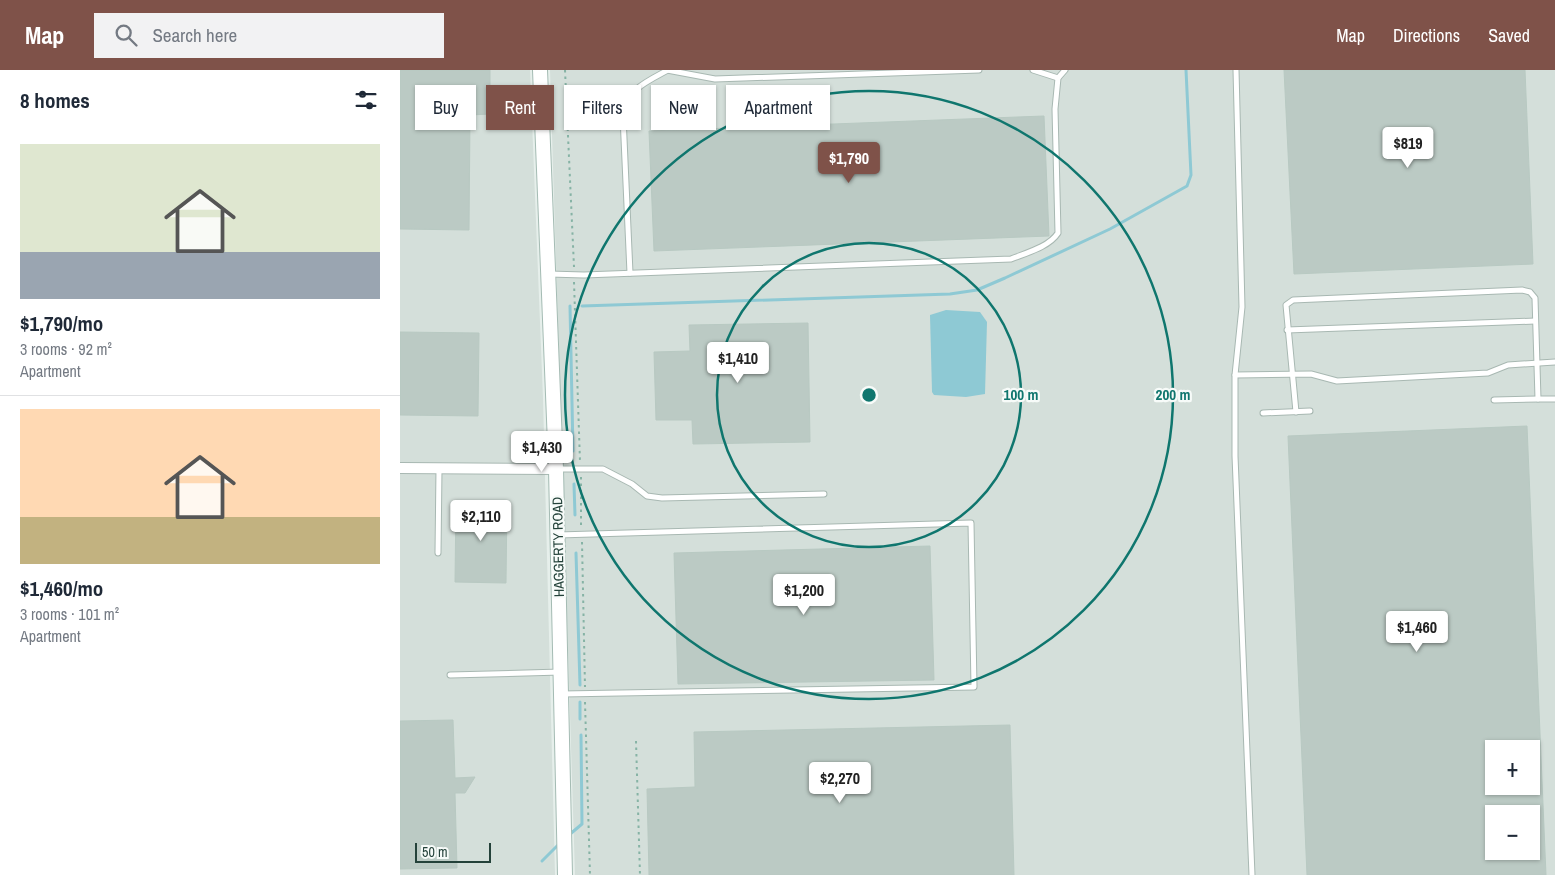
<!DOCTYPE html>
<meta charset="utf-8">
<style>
body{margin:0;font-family:"Archivo Narrow",sans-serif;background:#f2f2f3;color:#1f2937;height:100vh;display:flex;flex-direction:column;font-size:19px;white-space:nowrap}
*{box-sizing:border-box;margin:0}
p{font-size:16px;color:#747a83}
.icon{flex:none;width:28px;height:28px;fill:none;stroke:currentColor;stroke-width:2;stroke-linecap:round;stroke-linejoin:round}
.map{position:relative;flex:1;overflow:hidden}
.sheet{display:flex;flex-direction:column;background:#fff;width:400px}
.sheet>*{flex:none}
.guide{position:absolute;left:15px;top:15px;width:475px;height:45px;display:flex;gap:10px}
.fabs{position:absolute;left:1085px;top:670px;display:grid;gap:10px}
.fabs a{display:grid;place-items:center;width:55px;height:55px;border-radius:0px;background:#fff;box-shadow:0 1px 4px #0004;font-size:25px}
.scale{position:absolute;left:15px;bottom:12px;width:76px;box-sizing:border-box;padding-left:5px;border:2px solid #24423a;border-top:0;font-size:14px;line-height:18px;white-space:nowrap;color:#24423a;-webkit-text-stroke:4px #f7fbf9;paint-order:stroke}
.price{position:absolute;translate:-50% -42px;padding:0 11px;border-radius:5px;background:#fff;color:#222;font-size:16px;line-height:32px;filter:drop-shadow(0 1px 2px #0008)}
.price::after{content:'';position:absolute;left:50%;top:30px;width:15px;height:11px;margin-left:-8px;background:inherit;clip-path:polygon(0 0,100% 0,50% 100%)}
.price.selected{background:#7f5249;color:#fff}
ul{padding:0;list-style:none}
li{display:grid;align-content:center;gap:10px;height:265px;padding:0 20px}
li+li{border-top:1px solid #e0e1e3}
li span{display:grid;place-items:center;height:155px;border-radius:0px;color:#555}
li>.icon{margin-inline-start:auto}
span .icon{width:90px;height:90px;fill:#fffc;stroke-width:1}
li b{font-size:21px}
h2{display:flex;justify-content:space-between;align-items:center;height:60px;padding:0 20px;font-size:21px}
.pill{padding:0 18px;border-radius:0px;background:#fff;box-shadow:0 1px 4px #0004;font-size:18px;line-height:45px}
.pill.selected{background:#7f5249;color:#fff}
header{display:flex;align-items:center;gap:30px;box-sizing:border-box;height:70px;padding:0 25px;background:#7f5249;color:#fff}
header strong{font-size:24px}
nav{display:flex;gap:28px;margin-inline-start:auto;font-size:18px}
.search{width:350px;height:45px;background:#f2f2f3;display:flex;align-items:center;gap:12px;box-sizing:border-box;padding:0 18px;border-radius:0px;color:#747a83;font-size:19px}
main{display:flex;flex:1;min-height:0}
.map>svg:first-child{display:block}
.built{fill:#d4dfda;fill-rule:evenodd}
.water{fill:#8ec9d4}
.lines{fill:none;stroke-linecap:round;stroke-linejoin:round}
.stream{stroke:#8ec9d4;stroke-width:3}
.building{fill:#bbcac4;stroke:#b8c9c2;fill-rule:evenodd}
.service-casing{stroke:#a8b8b2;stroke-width:7}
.minor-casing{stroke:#a8b8b2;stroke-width:12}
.secondary-casing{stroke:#a4bbb3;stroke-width:16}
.path{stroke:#86b3a5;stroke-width:2;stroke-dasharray:2.5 4;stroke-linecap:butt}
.service{stroke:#fff;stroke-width:5}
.minor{stroke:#fff;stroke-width:10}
.secondary{stroke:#fff;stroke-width:14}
.ring{fill:none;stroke:#0f766e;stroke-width:2.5}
.labels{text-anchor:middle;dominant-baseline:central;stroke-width:4.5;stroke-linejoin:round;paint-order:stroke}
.street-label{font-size:14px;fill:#24423a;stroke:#f7fbf9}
.centre{fill:#0f766e;stroke:#f7fbf9;stroke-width:2.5}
.ring-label{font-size:15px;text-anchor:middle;font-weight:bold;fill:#0f766e;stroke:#f7fbf9;stroke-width:4.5;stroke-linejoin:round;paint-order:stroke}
</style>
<header>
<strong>Map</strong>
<div class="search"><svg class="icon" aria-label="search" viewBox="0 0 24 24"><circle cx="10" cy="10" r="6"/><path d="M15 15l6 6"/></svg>Search here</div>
<nav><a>Map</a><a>Directions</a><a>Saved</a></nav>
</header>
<main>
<section class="sheet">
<h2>8 homes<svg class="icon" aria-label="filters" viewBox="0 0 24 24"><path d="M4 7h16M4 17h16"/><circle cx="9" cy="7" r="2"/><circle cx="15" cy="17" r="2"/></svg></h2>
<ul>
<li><span style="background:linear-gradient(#dfe7d0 70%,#9aa5b1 0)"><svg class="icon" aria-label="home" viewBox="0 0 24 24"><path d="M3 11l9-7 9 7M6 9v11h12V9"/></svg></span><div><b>$1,790/mo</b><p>3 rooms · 92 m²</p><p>Apartment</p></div></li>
<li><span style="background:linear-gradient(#ffd9b3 70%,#c2b280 0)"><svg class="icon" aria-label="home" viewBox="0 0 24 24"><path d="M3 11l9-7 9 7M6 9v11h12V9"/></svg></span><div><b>$1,460/mo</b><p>3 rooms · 101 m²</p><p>Apartment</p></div></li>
</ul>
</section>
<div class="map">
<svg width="1155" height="805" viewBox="0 0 1155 805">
<rect width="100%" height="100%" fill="#e6efeb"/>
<g class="built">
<polygon points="0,0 130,0 143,328 155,805 0,805"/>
<path d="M150 0H1155V805H175ZM1094 679H1131V716H1094ZM1094 744H1131V781H1094Z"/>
</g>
<polygon class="water" points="546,240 580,242 587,252 585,324 566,327 534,325 532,322 530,245"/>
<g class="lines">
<g class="stream">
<polyline points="170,236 173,381"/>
<polyline points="182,236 550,224 577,220 605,208 710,159 787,116 791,105 786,0"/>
<polyline points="174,414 175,445"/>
<polyline points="176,483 180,615"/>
<polyline points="180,632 180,649"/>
<polyline points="169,765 182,754 181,665"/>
<polyline points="142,791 159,774"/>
</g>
</g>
<g class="building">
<polygon points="0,0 90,0 90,44 70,45 69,160 0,159"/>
<polygon points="884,0 1125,0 1133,194 894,204"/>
<polygon points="644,46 649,166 254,181 249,61"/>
<polygon points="408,253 410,372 293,374 292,350 256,350 254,282 290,281 289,255"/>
<polygon points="0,262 79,263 78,346 0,345"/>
<path d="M1127 356 1146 805H907L888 366ZM1094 679H1131V716H1094ZM1094 744H1131V781H1094Z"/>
<polygon points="56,431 107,432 106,513 55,512"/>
<polygon points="530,476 534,610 278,614 274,483"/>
<polygon points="53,650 55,708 75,707 65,723 55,723 57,798 0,799 0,651"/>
<polygon points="610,655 614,805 249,805 247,719 295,717 294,662"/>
</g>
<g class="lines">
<g class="service-casing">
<g id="service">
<polyline points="267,0 315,9 579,0"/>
<polyline points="633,0 658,8"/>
<polyline points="836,0 842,237 835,305 835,386 852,805"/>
<path d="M230 203 223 46C227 19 246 12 268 0"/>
<path d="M149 204 184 205 611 189C626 183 649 177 658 163L655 39 658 8 665 0"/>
<polyline points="887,260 1135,251"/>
<polyline points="835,305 911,304 937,311 1088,303 1108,295 1155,292"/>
<polyline points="1094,330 1138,329"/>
<polyline points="896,342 886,235 893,230 1122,220 1130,222 1135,228 1138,329 1155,329"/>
<polyline points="863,343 910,341"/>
<polyline points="157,399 203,399 232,414 247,426 262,428 424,424"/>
<polyline points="158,465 571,453 574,617 162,624"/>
<polyline points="38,483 39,399"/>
<polyline points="50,605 161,602"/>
</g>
</g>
<g class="minor-casing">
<polyline id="minor" points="0,398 156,399"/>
</g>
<g class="secondary-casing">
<polyline id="secondary" points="140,0 156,399 165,805"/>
</g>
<g class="path">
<polyline points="165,0 174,197"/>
<polyline points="174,212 180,392"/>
<polyline points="181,407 181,457"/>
<polyline points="182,472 185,617"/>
<polyline points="185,632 190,805"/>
<polyline points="236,671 240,805"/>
</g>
<use href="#service" class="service"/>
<use href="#minor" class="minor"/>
<use href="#secondary" class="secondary"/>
</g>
<g class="ring">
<circle cx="469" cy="325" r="152"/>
<circle cx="469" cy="325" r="304"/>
</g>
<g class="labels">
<g class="street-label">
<text transform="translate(158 477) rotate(-91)">HAGGERTY ROAD</text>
</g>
</g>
<circle cx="469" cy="325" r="8" class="centre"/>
<g class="ring-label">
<text x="621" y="330">100 m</text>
<text x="773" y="330">200 m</text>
</g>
</svg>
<div class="fabs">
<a>+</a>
<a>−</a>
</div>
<div class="scale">50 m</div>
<b class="price" style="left:1008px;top:99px">$819</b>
<b class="price selected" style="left:449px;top:114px">$1,790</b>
<b class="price" style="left:338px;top:314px">$1,410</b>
<b class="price" style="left:142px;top:403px">$1,430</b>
<b class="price" style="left:81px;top:472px">$2,110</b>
<b class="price" style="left:404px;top:546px">$1,200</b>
<b class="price" style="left:1017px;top:583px">$1,460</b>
<b class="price" style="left:440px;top:734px">$2,270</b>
<div class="guide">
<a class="pill">Buy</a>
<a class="pill selected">Rent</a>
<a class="pill">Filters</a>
<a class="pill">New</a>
<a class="pill">Apartment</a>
</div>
</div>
</main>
